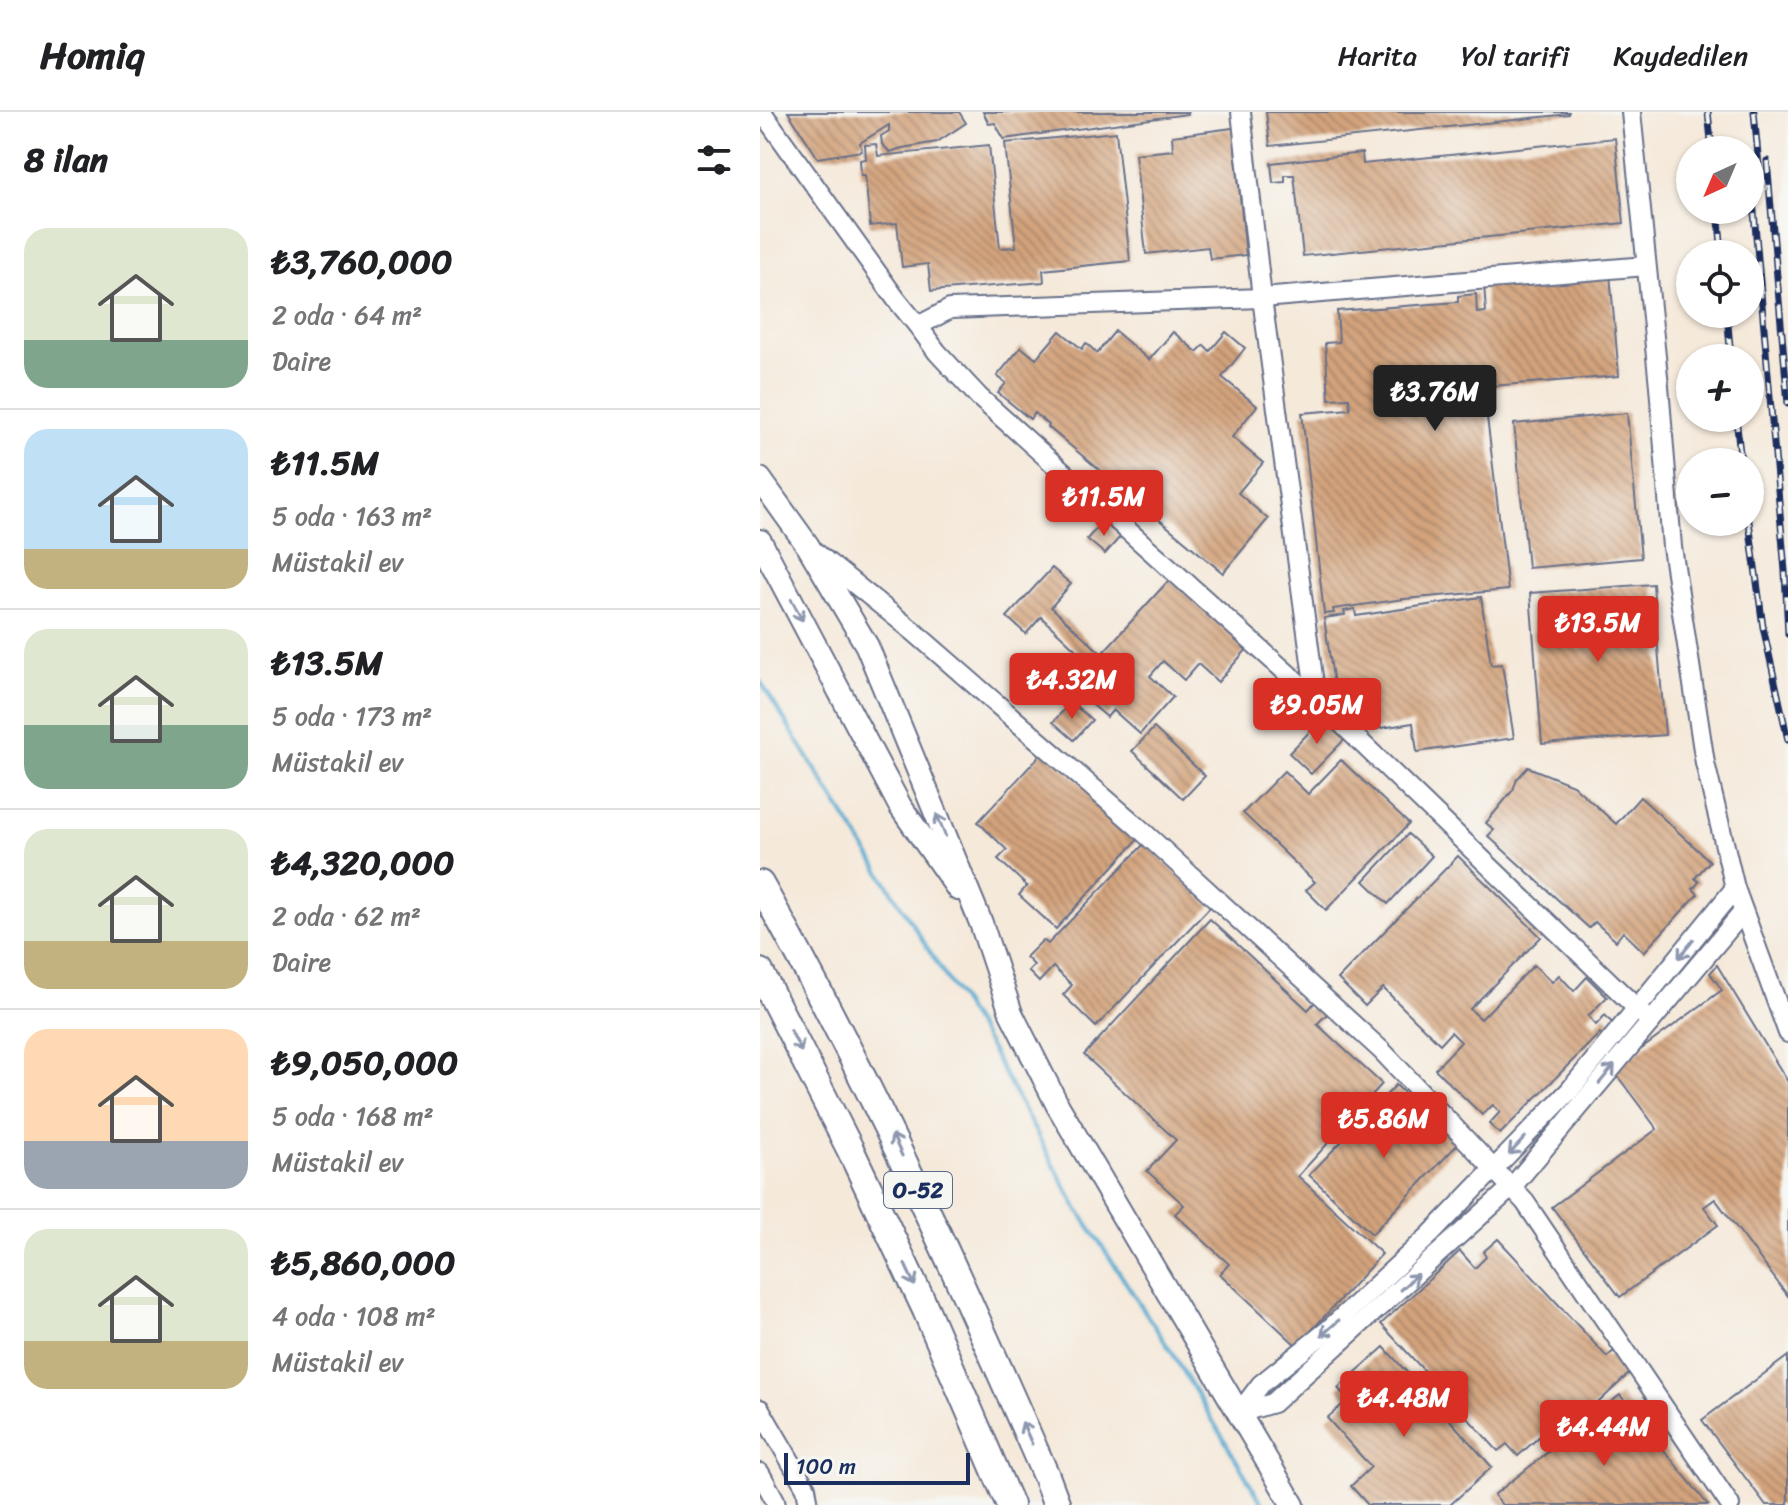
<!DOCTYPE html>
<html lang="tr">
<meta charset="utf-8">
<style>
body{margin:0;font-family:Sriracha,sans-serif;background:#f2f2f2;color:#202124;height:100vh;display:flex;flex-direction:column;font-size:30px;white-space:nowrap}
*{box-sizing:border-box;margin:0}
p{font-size:26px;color:#757577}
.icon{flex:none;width:44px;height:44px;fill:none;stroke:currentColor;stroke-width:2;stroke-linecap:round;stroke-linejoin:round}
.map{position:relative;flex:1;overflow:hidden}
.side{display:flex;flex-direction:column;background:#fff;width:760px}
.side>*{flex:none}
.needle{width:52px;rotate:224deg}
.buttons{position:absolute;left:916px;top:24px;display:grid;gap:16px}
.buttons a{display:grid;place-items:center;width:88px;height:88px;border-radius:50%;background:#fff;box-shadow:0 2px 6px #0004;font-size:40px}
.scale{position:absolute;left:24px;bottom:20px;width:186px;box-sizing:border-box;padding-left:8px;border:4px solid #1b2f5e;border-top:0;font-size:22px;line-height:28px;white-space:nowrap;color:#1b2f5e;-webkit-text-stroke:6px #f6f6f2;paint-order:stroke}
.price{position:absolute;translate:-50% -68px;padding:0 18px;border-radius:8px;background:#d93025;color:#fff;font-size:26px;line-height:52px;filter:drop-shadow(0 2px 4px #0008)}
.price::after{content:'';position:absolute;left:50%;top:48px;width:24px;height:18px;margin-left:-12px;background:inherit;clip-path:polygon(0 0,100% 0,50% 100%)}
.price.current{background:#222;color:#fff}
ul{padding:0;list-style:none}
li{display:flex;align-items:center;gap:24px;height:200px;padding:0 24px}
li+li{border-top:2px solid #e0e0e0}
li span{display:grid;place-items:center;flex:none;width:224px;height:160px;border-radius:24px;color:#555}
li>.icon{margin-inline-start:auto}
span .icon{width:96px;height:96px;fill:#fffc;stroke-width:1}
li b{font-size:34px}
h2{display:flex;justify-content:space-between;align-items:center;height:96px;padding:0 24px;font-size:34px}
header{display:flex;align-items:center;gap:48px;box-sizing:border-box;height:112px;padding:0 40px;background:#fff;border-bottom:2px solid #e0e0e0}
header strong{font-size:38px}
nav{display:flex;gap:44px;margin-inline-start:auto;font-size:28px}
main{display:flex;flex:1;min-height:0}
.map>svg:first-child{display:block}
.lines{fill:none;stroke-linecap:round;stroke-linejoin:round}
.stream{stroke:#54a9d0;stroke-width:4}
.building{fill:url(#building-back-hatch)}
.minor-casing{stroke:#677089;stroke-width:22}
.major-casing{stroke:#677089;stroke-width:26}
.highway-casing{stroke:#677089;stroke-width:30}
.minor{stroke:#fff;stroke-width:18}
.major{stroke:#fff;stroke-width:22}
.highway{stroke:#fff;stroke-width:26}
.rail-casing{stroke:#1b2f5e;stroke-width:7}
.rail{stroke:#f6f6f2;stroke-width:4;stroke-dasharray:12;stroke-linecap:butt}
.oneway{stroke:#8d97ae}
.labels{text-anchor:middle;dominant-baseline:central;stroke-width:8;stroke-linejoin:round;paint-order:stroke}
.shield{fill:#f6f6f2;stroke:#5d6b8a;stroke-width:2}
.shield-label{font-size:22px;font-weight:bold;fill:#1b2f5e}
</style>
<header>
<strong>Homiq</strong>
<nav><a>Harita</a><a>Yol tarifi</a><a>Kaydedilen</a></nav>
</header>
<main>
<section class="side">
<h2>8 ilan<svg class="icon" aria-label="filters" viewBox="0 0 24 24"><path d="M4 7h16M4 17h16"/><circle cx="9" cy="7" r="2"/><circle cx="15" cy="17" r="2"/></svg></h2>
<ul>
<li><span style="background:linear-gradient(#dfe7d0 70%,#7fa58c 0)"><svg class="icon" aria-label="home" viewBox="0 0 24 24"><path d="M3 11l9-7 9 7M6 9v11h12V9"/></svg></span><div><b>₺3,760,000</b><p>2 oda · 64 m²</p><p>Daire</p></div></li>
<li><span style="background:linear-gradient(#bfe0f5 75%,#c2b280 0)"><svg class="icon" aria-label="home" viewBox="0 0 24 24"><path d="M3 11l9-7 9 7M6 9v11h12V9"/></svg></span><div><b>₺11.5M</b><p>5 oda · 163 m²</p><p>Müstakil ev</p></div></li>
<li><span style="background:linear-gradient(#dfe7d0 60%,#7fa58c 0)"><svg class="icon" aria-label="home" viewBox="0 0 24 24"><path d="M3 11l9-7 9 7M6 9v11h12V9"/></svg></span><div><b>₺13.5M</b><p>5 oda · 173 m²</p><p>Müstakil ev</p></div></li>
<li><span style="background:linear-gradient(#dfe7d0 70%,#c2b280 0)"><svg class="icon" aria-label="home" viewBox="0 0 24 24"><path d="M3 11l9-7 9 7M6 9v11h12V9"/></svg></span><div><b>₺4,320,000</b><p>2 oda · 62 m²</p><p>Daire</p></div></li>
<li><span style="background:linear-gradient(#ffd9b3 70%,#9aa5b1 0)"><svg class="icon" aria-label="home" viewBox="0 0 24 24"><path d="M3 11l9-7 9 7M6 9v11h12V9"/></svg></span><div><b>₺9,050,000</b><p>5 oda · 168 m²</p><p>Müstakil ev</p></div></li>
<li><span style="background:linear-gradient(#dfe7d0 70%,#c2b280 0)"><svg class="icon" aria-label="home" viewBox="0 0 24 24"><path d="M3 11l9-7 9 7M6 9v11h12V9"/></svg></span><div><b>₺5,860,000</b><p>4 oda · 108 m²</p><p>Müstakil ev</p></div></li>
</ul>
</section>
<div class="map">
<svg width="1028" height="1393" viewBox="0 0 1028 1393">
<defs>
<pattern id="building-back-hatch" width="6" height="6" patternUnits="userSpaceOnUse" patternTransform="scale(2)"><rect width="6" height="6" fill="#d3a37c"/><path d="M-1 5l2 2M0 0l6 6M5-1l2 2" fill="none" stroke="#aa8569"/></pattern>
</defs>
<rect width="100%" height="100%" fill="#f6f6f2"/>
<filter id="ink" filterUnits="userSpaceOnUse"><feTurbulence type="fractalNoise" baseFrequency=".0125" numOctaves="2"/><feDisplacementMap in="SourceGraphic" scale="16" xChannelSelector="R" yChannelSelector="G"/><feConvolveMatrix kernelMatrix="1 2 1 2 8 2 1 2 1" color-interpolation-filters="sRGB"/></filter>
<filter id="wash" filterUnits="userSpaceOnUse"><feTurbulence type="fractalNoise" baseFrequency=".006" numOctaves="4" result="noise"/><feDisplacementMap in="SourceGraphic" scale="32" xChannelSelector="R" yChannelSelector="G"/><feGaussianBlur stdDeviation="1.8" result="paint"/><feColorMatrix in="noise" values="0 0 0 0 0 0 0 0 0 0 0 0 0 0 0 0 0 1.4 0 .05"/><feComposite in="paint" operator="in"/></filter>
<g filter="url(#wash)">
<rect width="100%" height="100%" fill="#f5e9da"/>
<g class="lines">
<polyline class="stream" points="0,569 229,934 317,1096 416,1247 503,1393"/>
</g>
<g id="blocks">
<g class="building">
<polygon points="28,0 199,0 206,11 177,30 142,36 130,40 122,32 121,24 129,19 129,13 100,31 102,39 58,46"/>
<polygon points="223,0 428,0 428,2 244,27 235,11 229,12"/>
<polygon points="506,0 809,0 809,2 510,34"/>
<polygon points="473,16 486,143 450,147 448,135 386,142 375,42 413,38 412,24"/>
<polygon points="356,20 370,149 283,158 284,170 171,179 168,152 142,155 137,111 110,114 105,63 101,63 100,48 106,47 105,33 116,32 118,44 229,33 240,136 256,135 245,31"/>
<polygon points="855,26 864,111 543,144 534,63 525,63 525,70 513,71 511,51 602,41 603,52"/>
<polygon points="850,162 859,264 732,274 731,263 722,264 748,478 644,487 573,497 574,501 564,502 542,301 590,297 589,286 569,287 565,231 579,230 577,199 698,190 698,184 716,182 717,201 726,200 724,172"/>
<polygon points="300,219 322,237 326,231 337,241 355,219 389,248 413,220 437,240 444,233 450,239 466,220 485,236 462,265 497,294 472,325 503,351 478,381 508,407 463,461 288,315 289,313 275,301 270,307 238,281 246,271 237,264 261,235 276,247"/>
<polygon points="867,301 881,446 768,456 754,312"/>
<polygon points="343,409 360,425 345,442 327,427"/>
<polygon points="292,456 311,472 291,495 340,540 330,551 281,505 266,522 247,505"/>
<polygon points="410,467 488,536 458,570 438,552 424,568 403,549 390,564 413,585 380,622 353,598 347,605 328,589 341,574 325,560"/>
<polygon points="893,472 905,623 782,632 770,481"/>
<polygon points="721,485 731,553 742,552 754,626 657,640 653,611 615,617 608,574 575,579 564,506 585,503 584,499 595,497 596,504"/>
<polygon points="311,590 332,608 314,628 293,610"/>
<polygon points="563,606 585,627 551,662 529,641"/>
<polygon points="394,616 445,664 423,687 372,639"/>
<polygon points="285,638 380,725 296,817 259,783 267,774 238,747 247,738 218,710"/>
<polygon points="581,648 649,712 566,798 546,778 555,770 483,701 524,659 548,682"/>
<polygon points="768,655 813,673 856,712 880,685 950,749 935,766 939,770 933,777 938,782 884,840 863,820 856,829 835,810 829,816 728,724 734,718 726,711 753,678 757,667"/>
<polygon points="648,722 672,744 628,792 604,769"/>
<polygon points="385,731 451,794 336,915 303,883 312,873 293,855 279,870 268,859 274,853 266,845 283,828 288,832"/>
<polygon points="698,744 781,825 710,897 721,907 774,853 792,870 799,863 814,879 827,865 847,885 828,904 836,913 845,903 853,912 842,923 840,921 740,1022 729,1012 740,1000 733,993 722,1003 675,957 701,930 691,920 680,932 623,876 605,894 578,867"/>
<polygon points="450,807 548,898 555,890 567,902 557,912 622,972 538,1064 622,1142 537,1234 460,1162 469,1152 415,1102 424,1093 387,1059 416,1028 324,943"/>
<polygon points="957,853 1028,970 1028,1184 955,1087 944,1095 958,1113 860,1185 792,1095 897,1017 853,958 962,878 950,861"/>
<polygon points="636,973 698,1032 612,1122 549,1063"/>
<polygon points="738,1127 847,1245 856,1237 874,1257 823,1305 813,1294 758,1344 747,1332 738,1339 621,1212 700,1139 715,1156 726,1145 723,1140"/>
<polygon points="624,1235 732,1355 690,1393 608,1393 591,1374 611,1355 567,1306 588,1288 578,1276"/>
<polygon points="1028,1244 1028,1393 1006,1393 942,1308"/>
<polygon points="860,1283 948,1393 742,1393 734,1383"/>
</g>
</g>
</g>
<g filter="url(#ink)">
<use href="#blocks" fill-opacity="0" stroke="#677089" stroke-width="2"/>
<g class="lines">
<g class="minor-casing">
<g id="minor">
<polyline points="2,0 136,187 158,214 190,197 502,186 886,154"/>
<polyline points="481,0 502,186 556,587"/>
<polyline points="871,0 899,274 912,435 945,651 975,776 1028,921"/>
<polyline points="158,214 177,240 219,285 556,587 891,910"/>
<polyline points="55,440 153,519 378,715 622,939 765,1090 970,1393"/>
<polyline points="0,1297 46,1376 49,1393"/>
<polyline points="479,1301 501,1272 568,1218 671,1122 810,978 975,776"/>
<polyline points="479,1301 513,1291 752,1075 983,800"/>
<polyline points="0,1361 15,1388 16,1393"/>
</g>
</g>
<g class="major-casing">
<g id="major">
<polyline points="0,367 48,434 107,534 221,811 251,901 298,994 533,1393"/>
<polyline points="0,429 140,694 198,777"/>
</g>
</g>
<g class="highway-casing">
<g id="highway">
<path d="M0 772C108 963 198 1163 286 1364L297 1393"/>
<polyline points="0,860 90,1037 166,1198 250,1393"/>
</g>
</g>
<use href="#minor" class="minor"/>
<use href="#major" class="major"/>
<use href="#highway" class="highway"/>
<g class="rail-casing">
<g id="rail">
<polyline points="948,0 952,38"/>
<polyline points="994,0 1000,65"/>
<polyline points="1007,49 1028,292"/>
<polyline points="990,54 1025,459 1028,522"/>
<polyline points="958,98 962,142"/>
<polyline points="967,202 971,246"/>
<polyline points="976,306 981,350"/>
<polyline points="989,410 1003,515 1028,628"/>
</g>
</g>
<use href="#rail" class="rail"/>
</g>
<defs><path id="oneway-shaft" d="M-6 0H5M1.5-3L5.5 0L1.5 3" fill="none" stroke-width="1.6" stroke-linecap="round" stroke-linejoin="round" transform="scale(2)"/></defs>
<g class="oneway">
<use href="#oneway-shaft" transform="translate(37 498) rotate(62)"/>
<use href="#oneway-shaft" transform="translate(181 713) rotate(-112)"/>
<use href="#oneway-shaft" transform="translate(926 837) rotate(129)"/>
<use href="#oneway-shaft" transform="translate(36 929) rotate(63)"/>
<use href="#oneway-shaft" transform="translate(847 962) rotate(-50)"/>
<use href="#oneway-shaft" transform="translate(137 1033) rotate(-115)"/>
<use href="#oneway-shaft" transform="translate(757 1034) rotate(133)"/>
<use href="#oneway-shaft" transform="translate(150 1163) rotate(65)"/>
<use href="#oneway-shaft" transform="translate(649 1170) rotate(-42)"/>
<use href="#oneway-shaft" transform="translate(570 1216) rotate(138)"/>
<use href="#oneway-shaft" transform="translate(267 1321) rotate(-114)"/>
</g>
</g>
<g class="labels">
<rect class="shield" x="124" y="1060" width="68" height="36" rx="6"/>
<g class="shield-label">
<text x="158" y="1078">O-52</text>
</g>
</g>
</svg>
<div class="buttons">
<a><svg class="needle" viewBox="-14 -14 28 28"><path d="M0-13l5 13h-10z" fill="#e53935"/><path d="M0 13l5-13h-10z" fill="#757577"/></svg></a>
<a><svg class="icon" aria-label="locate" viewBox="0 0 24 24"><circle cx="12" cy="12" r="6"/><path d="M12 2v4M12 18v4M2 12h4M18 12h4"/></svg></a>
<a>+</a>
<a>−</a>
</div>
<div class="scale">100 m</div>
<b class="price current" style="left:675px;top:321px">₺3.76M</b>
<b class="price" style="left:344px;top:426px">₺11.5M</b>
<b class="price" style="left:838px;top:552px">₺13.5M</b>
<b class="price" style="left:312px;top:609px">₺4.32M</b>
<b class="price" style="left:557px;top:634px">₺9.05M</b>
<b class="price" style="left:624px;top:1048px">₺5.86M</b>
<b class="price" style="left:644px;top:1327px">₺4.48M</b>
<b class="price" style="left:844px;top:1356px">₺4.44M</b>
</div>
</main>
